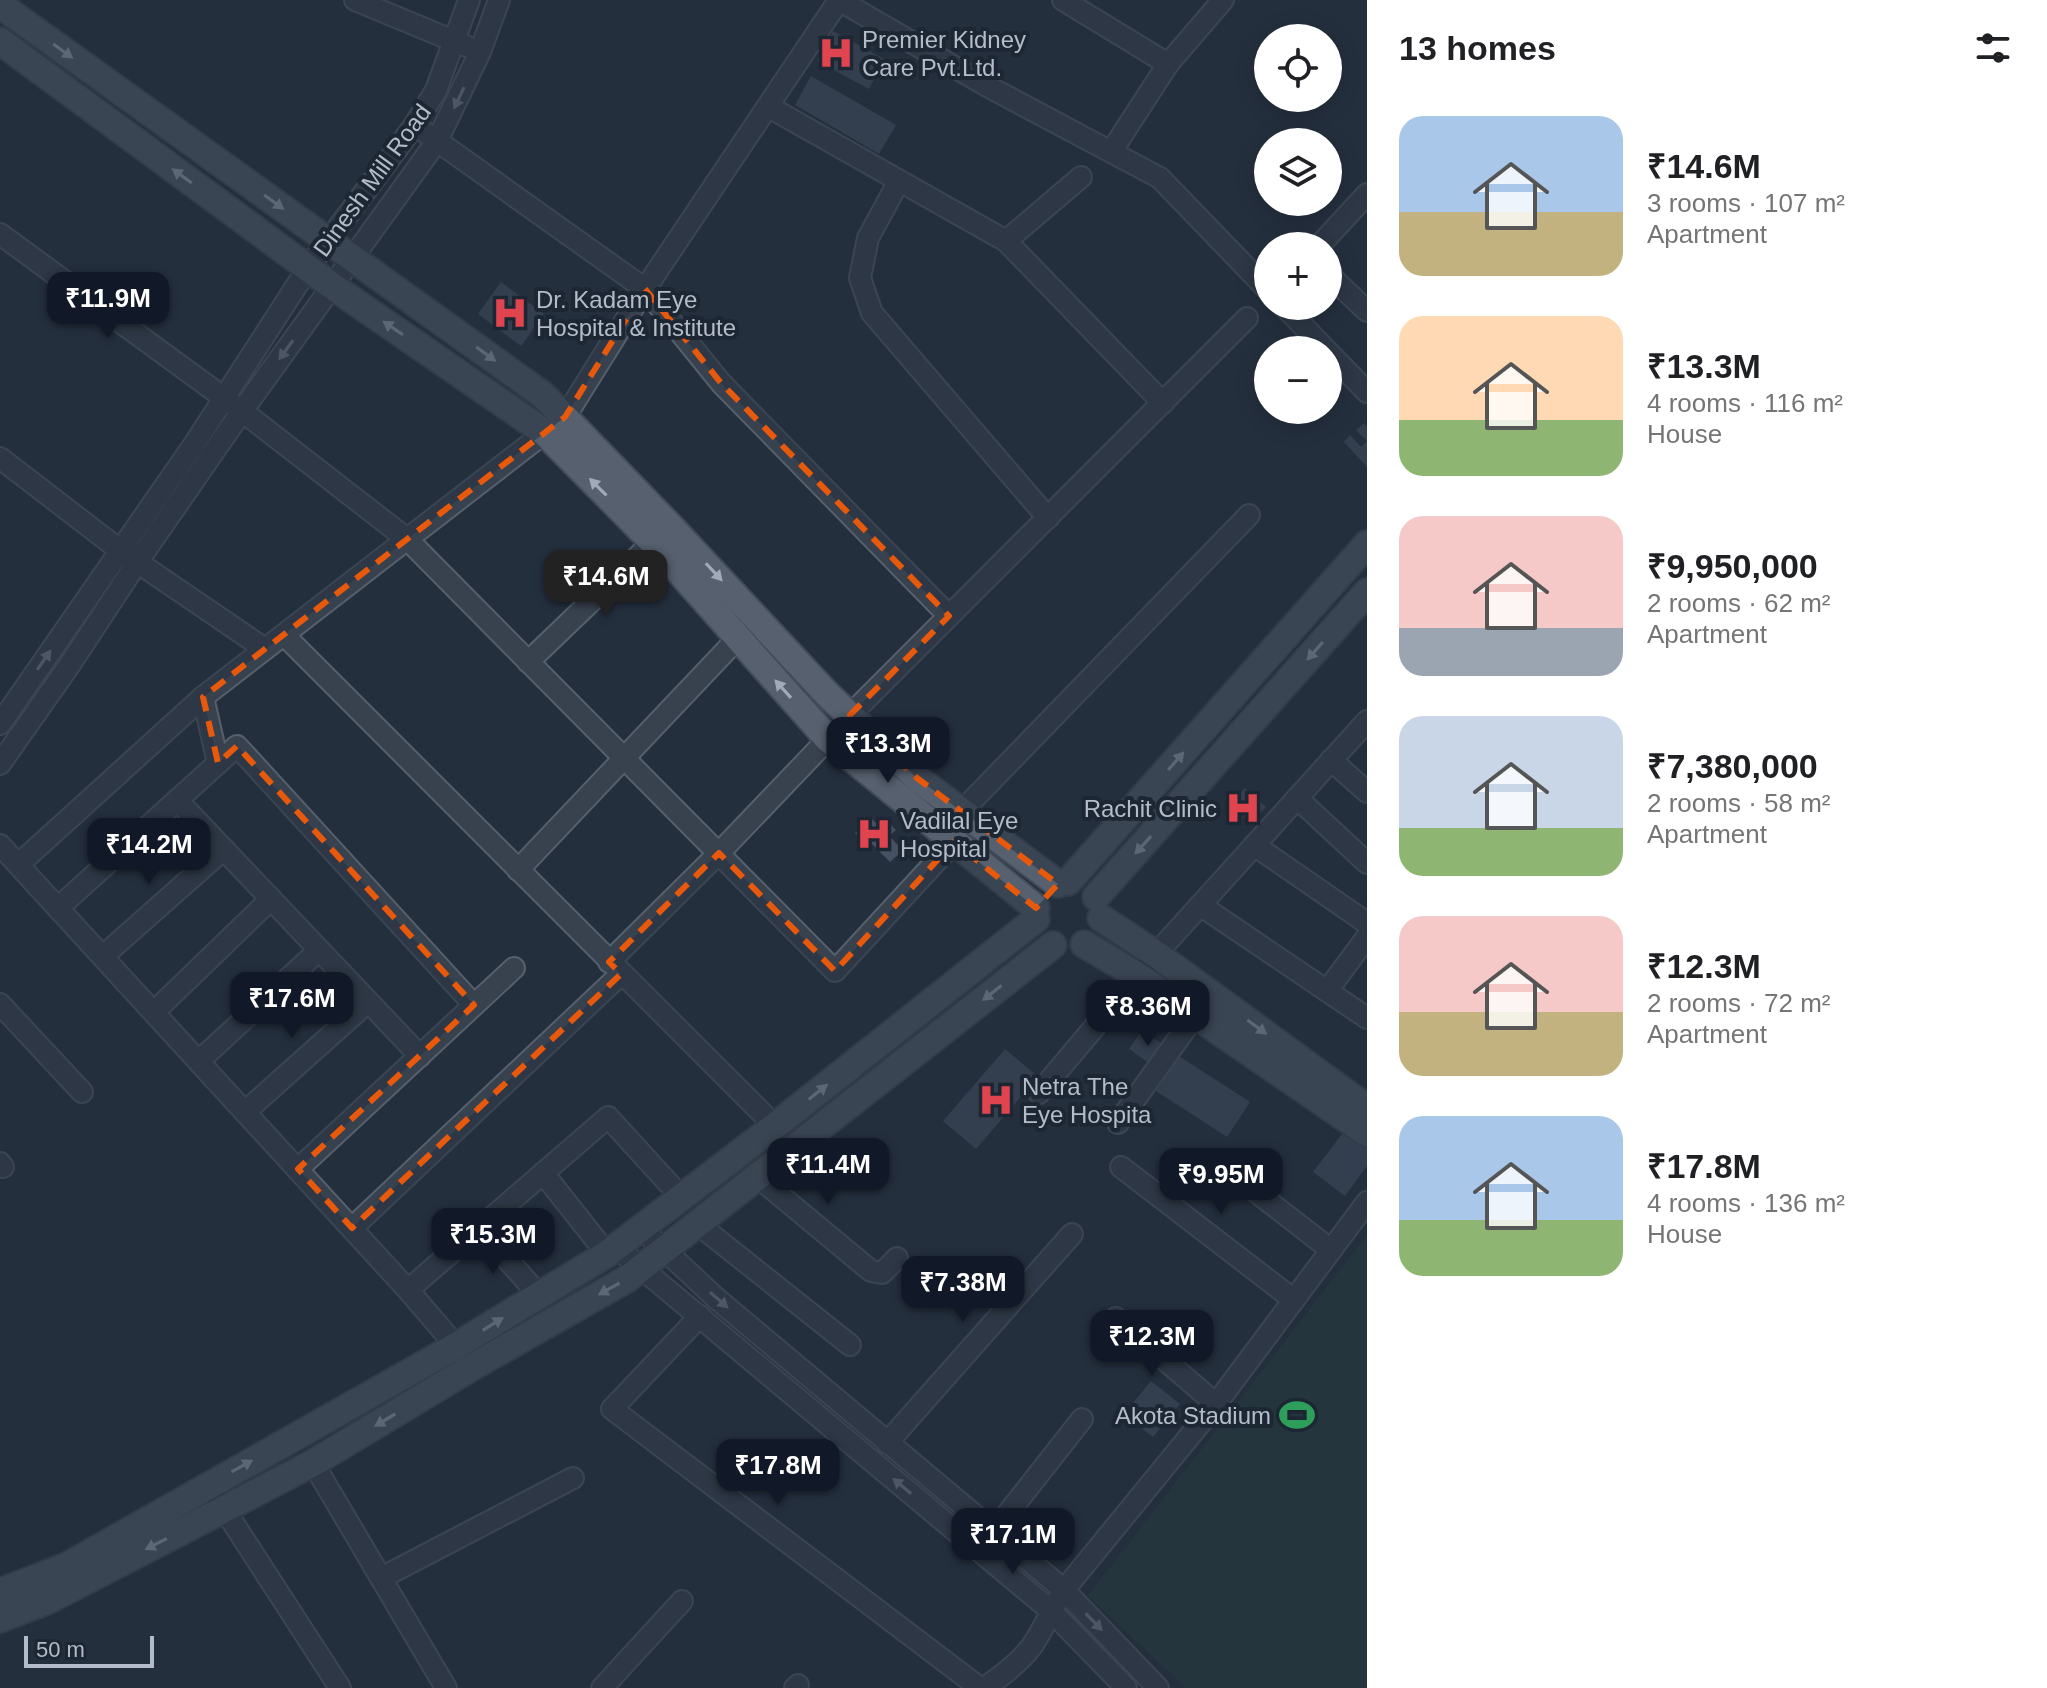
<!DOCTYPE html>
<meta charset="utf-8">
<style>
body{margin:0;font-family:Arial,sans-serif;background:#f2f2f2;color:#202124;height:100vh;display:flex;flex-direction:column;font-size:30px;white-space:nowrap}
*{box-sizing:border-box;margin:0}
p{font-size:26px;color:#757577}
.icon{flex:none;width:44px;height:44px;fill:none;stroke:currentColor;stroke-width:2;stroke-linecap:round;stroke-linejoin:round}
.map{position:relative;flex:1;overflow:hidden}
.side{display:flex;flex-direction:column;background:#fff;width:680px}
.side>*{flex:none}
.tools{position:absolute;left:1254px;top:24px;display:grid;gap:16px}
.tools a{display:grid;place-items:center;width:88px;height:88px;border-radius:50%;background:#fff;box-shadow:0 4px 20px #0003;font-size:40px}
.scale{position:absolute;left:24px;bottom:20px;width:130px;box-sizing:border-box;padding-left:8px;border:4px solid #b4bcc9;border-top:0;font-size:22px;line-height:28px;white-space:nowrap;color:#b4bcc9;-webkit-text-stroke:6px #1d2633;paint-order:stroke}
.price{position:absolute;translate:-50% -68px;padding:0 18px;border-radius:16px;background:#111827;color:#fff;font-size:26px;line-height:52px;filter:drop-shadow(0 2px 4px #0008)}
.price::after{content:'';position:absolute;left:50%;top:48px;width:24px;height:18px;margin-left:-12px;background:inherit;clip-path:polygon(0 0,100% 0,50% 100%)}
.price.on{background:#222;color:#fff}
ul{padding:0;list-style:none}
li{display:flex;align-items:center;gap:24px;height:200px;padding:0 32px}
li span{display:grid;place-items:center;flex:none;width:224px;height:160px;border-radius:24px;color:#555}
li>.icon{margin-inline-start:auto}
span .icon{width:96px;height:96px;fill:#fffc;stroke-width:1}
li b{font-size:34px}
h2{display:flex;justify-content:space-between;align-items:center;height:96px;padding:0 32px;font-size:34px}
main{display:flex;flex:1;min-height:0}
.map>svg:first-child{display:block}
.green{fill:#263c3f}
.building{fill:#455162}
.lines{fill:none;stroke-linecap:round;stroke-linejoin:round}
.minor-casing{stroke:#565f6c;stroke-width:24}
.major-casing{stroke:#414a57;stroke-width:30}
.minor{stroke:#38414e;stroke-width:20}
.major{stroke:#56606e;stroke-width:26}
.oneway{fill:#a1aab7}
.oneway2{fill:#7c8592}
.marked{fill:none;stroke:#e8590c;stroke-width:6;stroke-dasharray:16 10;stroke-linejoin:round}
.labels{text-anchor:middle;dominant-baseline:central;stroke-width:8;stroke-linejoin:round;paint-order:stroke}
.poi-label{font-size:24px;fill:#b4bcc9;stroke:#1d2633;text-anchor:start}
.street-label{font-size:24px;fill:#b4bcc9;stroke:#1d2633}
</style>
<main>
<div class="map">
<svg width="1367" height="1688" viewBox="0 0 1367 1688">
<rect width="100%" height="100%" fill="#242f3e"/>
<polygon class="green" points="1367,1235 1367,1688 1186,1688 1088,1596"/>
<g class="building">
<polygon points="833,31 884,59 869,89 817,61"/>
<polygon points="811,76 896,125 879,154 795,105"/>
<polygon points="501,282 544,314 521,346 478,314"/>
<polygon points="1364,423 1367,427 1367,467 1344,442 1350,435 1361,447 1367,441 1356,430"/>
<polygon points="1245,788 1266,807 1251,823 1230,804"/>
<polygon points="871,818 881,828 888,822 896,830 889,836 903,850 890,862 870,842 867,845 855,833"/>
<polygon points="1142,1030 1166,1047 1153,1066 1129,1049"/>
<polygon points="1005,1049 1038,1077 976,1149 943,1121"/>
<polygon points="1179,1056 1250,1102 1227,1137 1156,1091"/>
<polygon points="1345,1130 1367,1146 1367,1166 1345,1196 1313,1172"/>
<polygon points="514,1234 530,1254 517,1266 499,1244"/>
<polygon points="1151,1381 1180,1404 1153,1437 1124,1414"/>
</g>
<g class="lines">
<g class="minor-casing">
<g id="minor">
<polyline points="355,0 466,46"/>
<polyline points="839,0 989,87 1160,178 1268,290"/>
<polyline points="1063,0 1168,64"/>
<polyline points="769,107 1006,241 1163,403"/>
<polyline points="426,133 645,289 721,383 949,616"/>
<polyline points="1111,152 1168,64 1223,0"/>
<polyline points="899,181 868,238 860,278 872,313 1048,518"/>
<polyline points="0,234 242,411 407,539 835,971 954,842"/>
<polyline points="1006,241 1081,177"/>
<polyline points="1319,246 1367,194"/>
<polyline points="1328,274 1367,311"/>
<polyline points="1284,306 1326,350"/>
<polyline points="1328,352 1367,392"/>
<polyline points="0,458 121,551 265,649"/>
<polyline points="284,635 775,1126"/>
<polyline points="528,662 653,542"/>
<polyline points="203,697 218,763"/>
<polyline points="850,715 1247,318"/>
<polyline points="0,724 195,443 308,268 414,126 436,90 469,0"/>
<polyline points="1331,760 1367,792"/>
<polyline points="0,764 71,663 138,561 242,411 437,141 480,52 499,0"/>
<polyline points="1297,798 1367,863"/>
<polyline points="177,800 420,1056"/>
<polyline points="962,811 1249,515"/>
<polyline points="0,845 408,1290 456,1346"/>
<polyline points="1254,845 1367,923"/>
<polyline points="19,864 203,697 565,417 645,289 839,0"/>
<polyline points="518,870 737,639"/>
<polyline points="1200,905 1367,1018"/>
<polyline points="59,907 237,746 474,1005"/>
<polyline points="103,956 224,849"/>
<polyline points="609,962 719,853 828,739"/>
<polyline points="1327,991 1367,937"/>
<polyline points="0,1004 82,1092"/>
<polyline points="154,1012 271,899"/>
<polyline points="199,1061 319,950"/>
<polyline points="1039,1093 1156,954 1367,721"/>
<polyline points="245,1112 368,1002"/>
<polyline points="1118,1123 1194,1017"/>
<polyline points="0,1163 3,1167"/>
<polyline points="1121,1167 1294,1300"/>
<polyline points="298,1169 514,968"/>
<polyline points="543,1173 607,1254"/>
<polyline points="759,1178 871,1271 882,1273 897,1258"/>
<polyline points="1246,1184 1331,1250"/>
<polyline points="699,1225 850,1345"/>
<polyline points="352,1228 621,974"/>
<polyline points="479,1228 539,1295"/>
<polyline points="641,1228 717,1299 1064,1590 1158,1688"/>
<polyline points="616,1247 1050,1610 1126,1688"/>
<polyline points="408,1290 608,1117 682,1198"/>
<polyline points="700,1316 612,1409 980,1688"/>
<polyline points="1116,1318 1216,1404"/>
<polyline points="887,1443 1072,1234"/>
<polyline points="313,1463 446,1688"/>
<polyline points="217,1498 340,1688"/>
<polyline points="994,1531 1082,1419"/>
<polyline points="381,1578 573,1478"/>
<polyline points="602,1688 682,1601"/>
<polyline points="795,1688 798,1685"/>
<path d="M984 1688C1002 1676 1019 1663 1032 1646 1044 1629 1052 1608 1064 1590L1216 1404 1367 1202"/>
</g>
</g>
<g class="major-casing">
<g id="major">
<polyline points="0,5 543,395 670,526 827,694 917,778 1058,884"/>
<polyline points="0,41 332,286 544,432 653,542 828,739 1036,908"/>
<polyline points="1068,882 1367,544"/>
<polyline points="1096,897 1367,592"/>
<polyline points="1101,918 1156,954 1367,1108"/>
<polyline points="1084,944 1138,976 1367,1133"/>
<polyline points="0,1592 67,1566 456,1346 607,1254 775,1126 1036,919"/>
<polyline points="0,1619 49,1600 313,1463 474,1366 627,1279 1053,945"/>
</g>
</g>
<use href="#minor" class="minor"/>
<use href="#major" class="major"/>
</g>
<defs><path id="oneway-solid" d="M-6-.8H1V-3.2L6.5 0L1 3.2V.8H-6Z" transform="scale(2)"/></defs>
<g class="oneway">
<use href="#oneway-solid" transform="translate(63 51) rotate(36)"/>
<use href="#oneway-solid" transform="translate(182 176) rotate(-144)"/>
<use href="#oneway-solid" transform="translate(274 202) rotate(36)"/>
<use href="#oneway-solid" transform="translate(393 328) rotate(-146)"/>
<use href="#oneway-solid" transform="translate(486 354) rotate(36)"/>
<use href="#oneway-solid" transform="translate(598 487) rotate(-135)"/>
<use href="#oneway-solid" transform="translate(714 572) rotate(47)"/>
<use href="#oneway-solid" transform="translate(1315 651) rotate(131)"/>
<use href="#oneway-solid" transform="translate(783 689) rotate(-132)"/>
<use href="#oneway-solid" transform="translate(1176 761) rotate(-49)"/>
<use href="#oneway-solid" transform="translate(1143 845) rotate(132)"/>
<use href="#oneway-solid" transform="translate(992 993) rotate(142)"/>
<use href="#oneway-solid" transform="translate(1257 1027) rotate(36)"/>
<use href="#oneway-solid" transform="translate(818 1092) rotate(-39)"/>
<use href="#oneway-solid" transform="translate(609 1289) rotate(151)"/>
<use href="#oneway-solid" transform="translate(493 1324) rotate(-32)"/>
<use href="#oneway-solid" transform="translate(385 1420) rotate(149)"/>
<use href="#oneway-solid" transform="translate(242 1466) rotate(-29)"/>
<use href="#oneway-solid" transform="translate(156 1544) rotate(153)"/>
</g>
<g class="oneway2">
<use href="#oneway-solid" transform="translate(459 98) rotate(115)"/>
<use href="#oneway-solid" transform="translate(286 350) rotate(126)"/>
<use href="#oneway-solid" transform="translate(44 660) rotate(-55)"/>
<use href="#oneway-solid" transform="translate(719 1300) rotate(41)"/>
<use href="#oneway-solid" transform="translate(902 1486) rotate(-140)"/>
<use href="#oneway-solid" transform="translate(1094 1622) rotate(46)"/>
</g>
<path d="M0 0H1367V1688H0ZM645 289 721 383 949 616 850 715 917 778 1058 884 1036 908 954 842 835 971 719 853 609 962 621 974 352 1228 298 1169 474 1005 237 746 218 763 203 697 565 417Z" fill="#242f3e" fill-opacity=".55" fill-rule="evenodd"/>
<path class="marked" d="M645 289 721 383 949 616 850 715 917 778 1058 884 1036 908 954 842 835 971 719 853 609 962 621 974 352 1228 298 1169 474 1005 237 746 218 763 203 697 565 417Z"/>
<defs>
<g id="hospital-bare" transform="scale(2.76)"><path d="M-5-5h3v3.5h4V-5h3V5h-3V1.5h-4V5h-3Z" fill="#e0444e" stroke="#1d2633" stroke-width="2.5" paint-order="stroke"/></g>
<g id="stadium-bare" transform="scale(2.76)"><path d="M0-5a6.5 5 0 1 0 0 10a6.5 5 0 1 0 0-10ZM-3.5-1.8h7v3.6h-7Z" fill="#2e9e5b" stroke="#1d2633" stroke-width="2.5" paint-order="stroke"/></g>
</defs>
<g fill-rule="evenodd">
<use href="#hospital-bare" x="836" y="53"/>
<use href="#hospital-bare" x="510" y="313"/>
<use href="#hospital-bare" x="1243" y="808"/>
<use href="#hospital-bare" x="874" y="834"/>
<use href="#hospital-bare" x="996" y="1100"/>
<use href="#stadium-bare" x="1297" y="1415"/>
</g>
<g class="labels">
<g class="poi-label">
<text x="862" y="39">Premier Kidney<tspan x="862" dy="28">Care Pvt.Ltd.</tspan></text>
<text x="536" y="299">Dr. Kadam Eye<tspan x="536" dy="28">Hospital &amp; Institute</tspan></text>
<text x="1217" y="808" text-anchor="end">Rachit Clinic</text>
<text x="900" y="820">Vadilal Eye<tspan x="900" dy="28">Hospital</tspan></text>
<text x="1022" y="1086">Netra The<tspan x="1022" dy="28">Eye Hospita</tspan></text>
<text x="1271" y="1415" text-anchor="end">Akota Stadium</text>
</g>
<g class="street-label">
<text transform="translate(372 180) rotate(-54)">Dinesh Mill Road</text>
</g>
</g>
</svg>
<div class="tools">
<a><svg class="icon" aria-label="locate" viewBox="0 0 24 24"><circle cx="12" cy="12" r="6"/><path d="M12 2v4M12 18v4M2 12h4M18 12h4"/></svg></a>
<a><svg class="icon" aria-label="layers" viewBox="0 0 24 24"><path d="M12 4l9 5-9 5-9-5zM3 14l9 5 9-5"/></svg></a>
<a>+</a>
<a>−</a>
</div>
<div class="scale">50 m</div>
<b class="price" style="left:108px;top:340px">₹11.9M</b>
<b class="price on" style="left:606px;top:618px">₹14.6M</b>
<b class="price" style="left:888px;top:785px">₹13.3M</b>
<b class="price" style="left:149px;top:886px">₹14.2M</b>
<b class="price" style="left:292px;top:1040px">₹17.6M</b>
<b class="price" style="left:1148px;top:1048px">₹8.36M</b>
<b class="price" style="left:828px;top:1206px">₹11.4M</b>
<b class="price" style="left:1221px;top:1216px">₹9.95M</b>
<b class="price" style="left:493px;top:1276px">₹15.3M</b>
<b class="price" style="left:963px;top:1324px">₹7.38M</b>
<b class="price" style="left:1152px;top:1378px">₹12.3M</b>
<b class="price" style="left:778px;top:1507px">₹17.8M</b>
<b class="price" style="left:1013px;top:1576px">₹17.1M</b>
</div>
<section class="side">
<h2>13 homes<svg class="icon" aria-label="filters" viewBox="0 0 24 24"><path d="M4 7h16M4 17h16"/><circle cx="9" cy="7" r="2"/><circle cx="15" cy="17" r="2"/></svg></h2>
<ul>
<li><span style="background:linear-gradient(#a9c7e8 60%,#c2b280 0)"><svg class="icon" aria-label="home" viewBox="0 0 24 24"><path d="M3 11l9-7 9 7M6 9v11h12V9"/></svg></span><div><b>₹14.6M</b><p>3 rooms · 107 m²</p><p>Apartment</p></div></li>
<li><span style="background:linear-gradient(#ffd9b3 65%,#8fb573 0)"><svg class="icon" aria-label="home" viewBox="0 0 24 24"><path d="M3 11l9-7 9 7M6 9v11h12V9"/></svg></span><div><b>₹13.3M</b><p>4 rooms · 116 m²</p><p>House</p></div></li>
<li><span style="background:linear-gradient(#f6c9c9 70%,#9aa5b1 0)"><svg class="icon" aria-label="home" viewBox="0 0 24 24"><path d="M3 11l9-7 9 7M6 9v11h12V9"/></svg></span><div><b>₹9,950,000</b><p>2 rooms · 62 m²</p><p>Apartment</p></div></li>
<li><span style="background:linear-gradient(#c9d6e8 70%,#8fb573 0)"><svg class="icon" aria-label="home" viewBox="0 0 24 24"><path d="M3 11l9-7 9 7M6 9v11h12V9"/></svg></span><div><b>₹7,380,000</b><p>2 rooms · 58 m²</p><p>Apartment</p></div></li>
<li><span style="background:linear-gradient(#f6c9c9 60%,#c2b280 0)"><svg class="icon" aria-label="home" viewBox="0 0 24 24"><path d="M3 11l9-7 9 7M6 9v11h12V9"/></svg></span><div><b>₹12.3M</b><p>2 rooms · 72 m²</p><p>Apartment</p></div></li>
<li><span style="background:linear-gradient(#a9c7e8 65%,#8fb573 0)"><svg class="icon" aria-label="home" viewBox="0 0 24 24"><path d="M3 11l9-7 9 7M6 9v11h12V9"/></svg></span><div><b>₹17.8M</b><p>4 rooms · 136 m²</p><p>House</p></div></li>
</ul>
</section>
</main>
